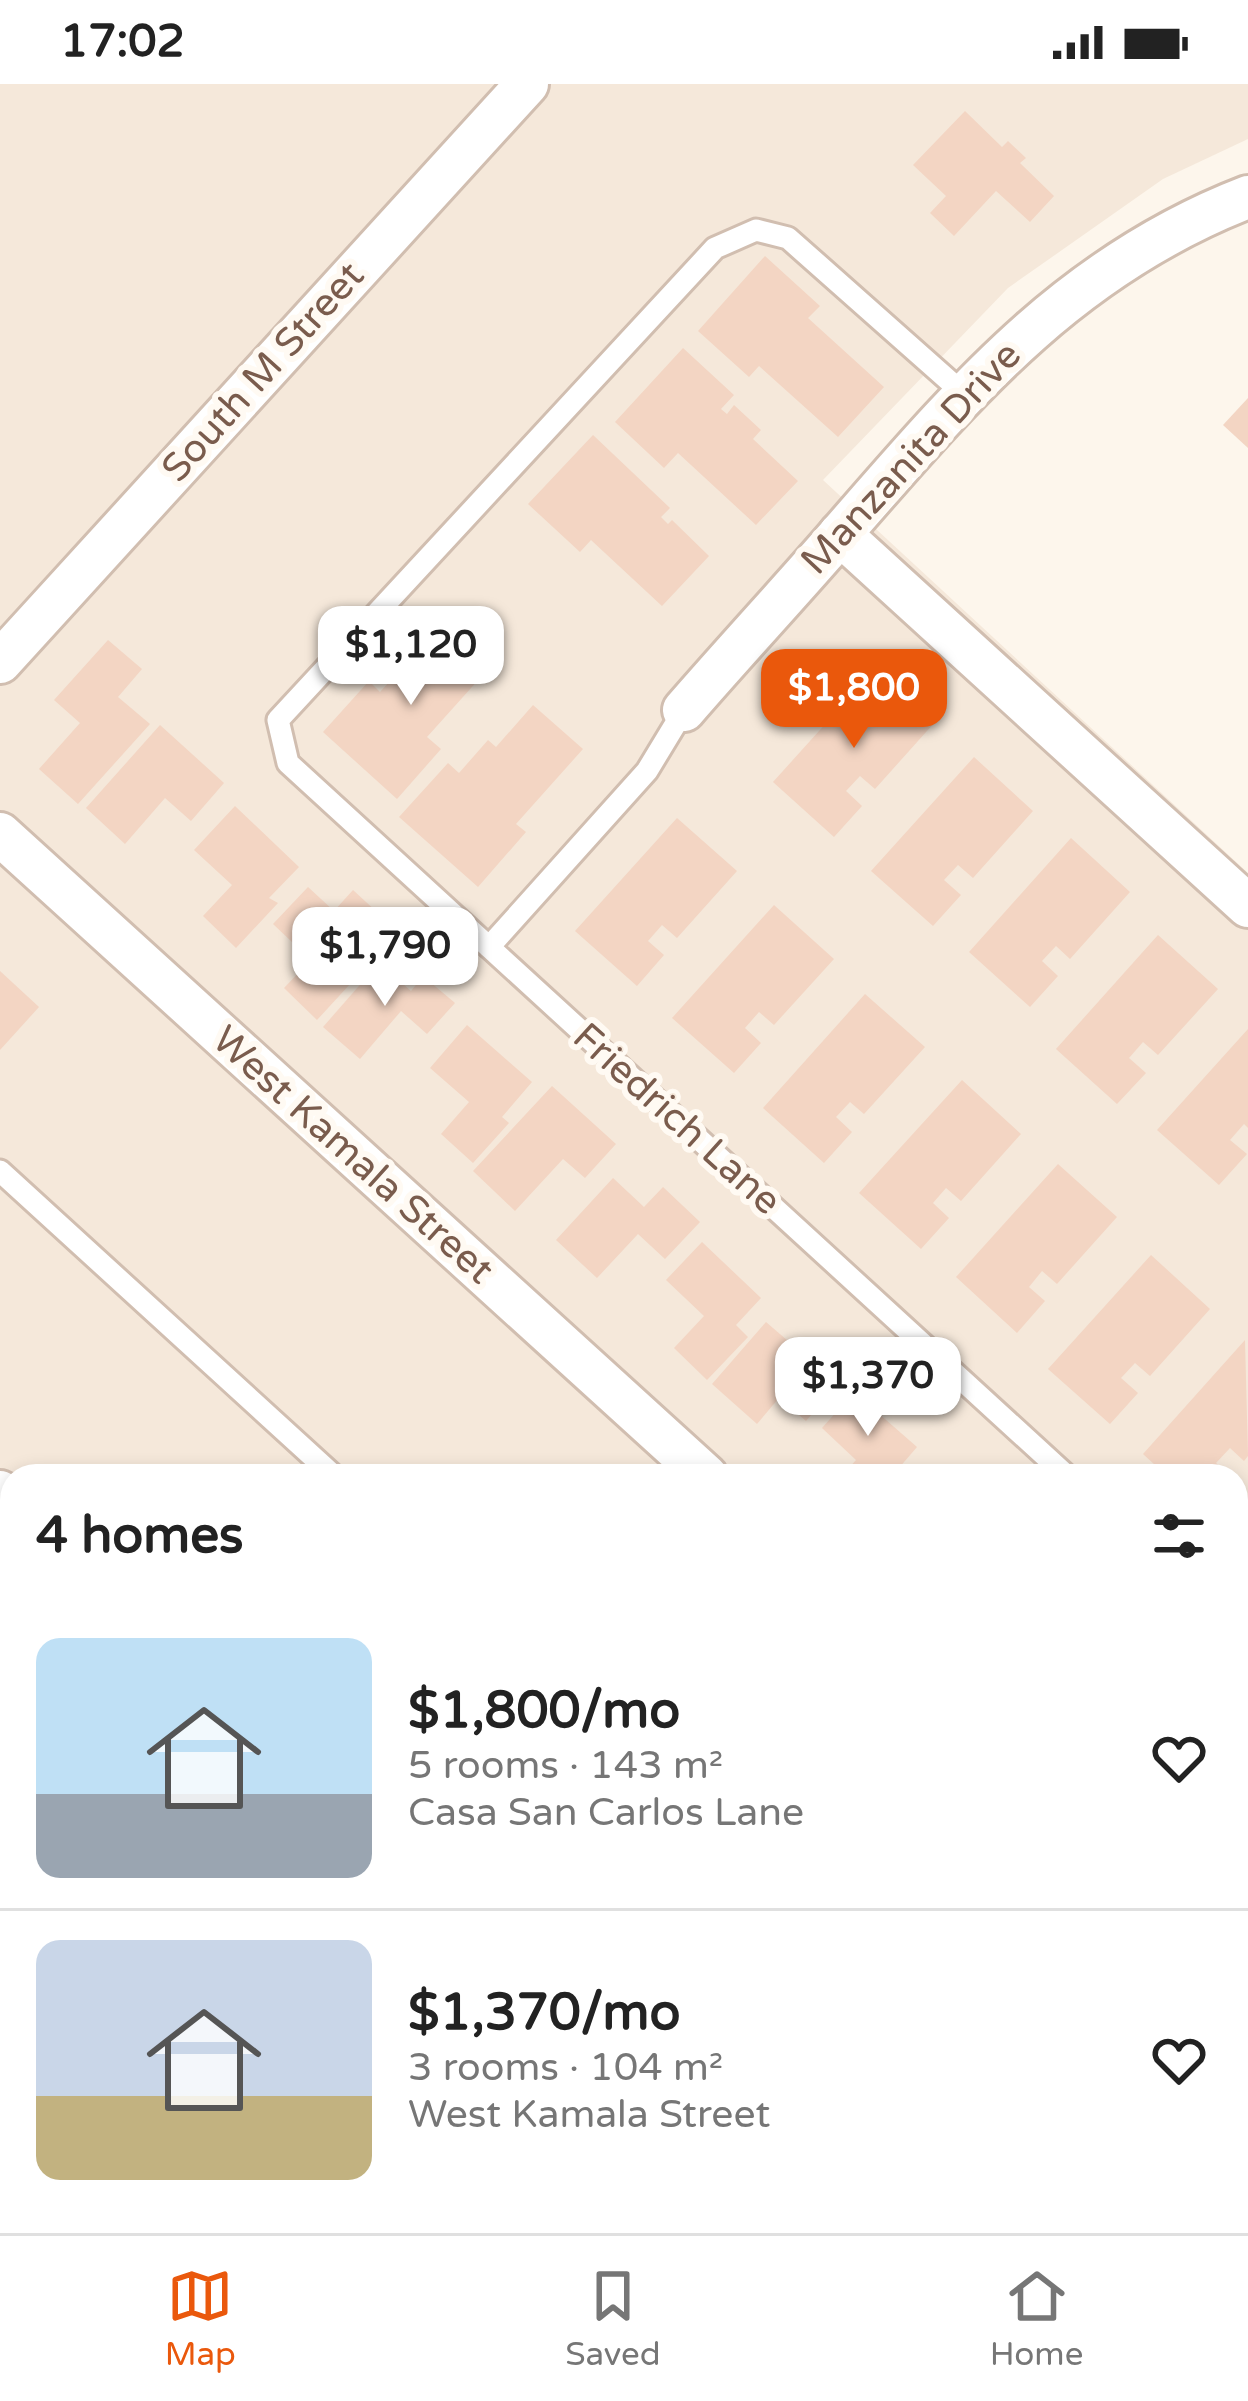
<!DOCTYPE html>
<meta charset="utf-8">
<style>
body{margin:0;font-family:"Varela Round",sans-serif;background:#f6f6f6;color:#222;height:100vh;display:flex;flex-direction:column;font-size:45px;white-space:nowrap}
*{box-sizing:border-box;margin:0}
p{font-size:39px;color:#767676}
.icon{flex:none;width:66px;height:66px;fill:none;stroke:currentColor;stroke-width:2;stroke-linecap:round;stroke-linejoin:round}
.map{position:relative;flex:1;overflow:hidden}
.panel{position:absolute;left:0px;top:1380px;width:1248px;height:771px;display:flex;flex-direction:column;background:#fff;border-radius:36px 36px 0 0;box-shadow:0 6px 18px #0003}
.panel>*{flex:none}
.price{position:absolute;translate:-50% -102px;padding:0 27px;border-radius:24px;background:#fff;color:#222;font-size:39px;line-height:78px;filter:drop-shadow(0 3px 6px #0008)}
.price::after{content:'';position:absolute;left:50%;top:72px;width:36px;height:27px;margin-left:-18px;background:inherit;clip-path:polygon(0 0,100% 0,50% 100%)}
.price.current{background:#ea580c;color:#fff}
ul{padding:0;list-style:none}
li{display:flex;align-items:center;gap:36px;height:300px;padding:0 36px}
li+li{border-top:3px solid #e0e0e0}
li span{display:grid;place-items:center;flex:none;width:336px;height:240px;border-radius:24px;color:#555}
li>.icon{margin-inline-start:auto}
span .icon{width:144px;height:144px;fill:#fffc;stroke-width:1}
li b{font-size:51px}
h2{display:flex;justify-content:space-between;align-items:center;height:144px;padding:0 36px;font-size:51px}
.status{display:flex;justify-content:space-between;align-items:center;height:84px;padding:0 60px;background:#fff;direction:ltr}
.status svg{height:33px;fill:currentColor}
.dock{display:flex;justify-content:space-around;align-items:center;height:168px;border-top:3px solid #e0e0e0;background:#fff;font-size:33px;color:#767676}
.dock a{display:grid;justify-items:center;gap:6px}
.dock .current{color:#ea580c}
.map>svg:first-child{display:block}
.residential{fill:#f5e8da;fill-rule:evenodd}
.building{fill:#f3d5c3}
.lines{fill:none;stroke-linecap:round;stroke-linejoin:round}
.service-casing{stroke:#d1beb0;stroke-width:27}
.minor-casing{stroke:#d1beb0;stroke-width:48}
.service{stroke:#fff;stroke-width:21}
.minor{stroke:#fff;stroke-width:42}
.labels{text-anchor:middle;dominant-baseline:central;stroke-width:12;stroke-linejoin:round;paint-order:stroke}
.street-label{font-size:39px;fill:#7a5c4d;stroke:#fffaf3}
</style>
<div class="status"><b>17:02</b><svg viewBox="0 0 49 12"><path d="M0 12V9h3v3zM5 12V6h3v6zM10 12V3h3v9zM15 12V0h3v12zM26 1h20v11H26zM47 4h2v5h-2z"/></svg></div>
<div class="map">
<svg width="1248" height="2149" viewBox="0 0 1248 2149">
<rect width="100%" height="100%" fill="#fdf6ec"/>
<path class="residential" d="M0 0H1248V55L1163 95 1008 204 823 396 1248 789V2149H0ZM12 1392H1236V2139H12Z"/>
<g class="building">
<polygon points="965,27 1002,63 1008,57 1026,74 1020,79 1054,112 1030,138 996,107 954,152 930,129 946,112 913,81"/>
<polygon points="765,172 820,222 808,234 884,303 838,353 759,282 749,293 698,247"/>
<polygon points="683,264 734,311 721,325 727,330 734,321 761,346 753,355 798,397 756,441 678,369 664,384 615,338"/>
<polygon points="1248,314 1248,364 1223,341"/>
<polygon points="593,351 670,424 661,433 668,440 672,436 709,472 662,522 591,456 580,468 528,420"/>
<polygon points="450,531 498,574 427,653 441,665 397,715 323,648 369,597 380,608"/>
<polygon points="108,556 142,585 118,613 150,640 78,720 39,685 80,639 54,616"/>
<polygon points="875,585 935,638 875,705 860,692 846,707 862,722 834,753 773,698"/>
<polygon points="533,621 583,665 516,740 526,748 478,803 399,733 448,679 459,689 488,656 496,663"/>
<polygon points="160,641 224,699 191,737 165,714 125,760 86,724"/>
<polygon points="974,673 1033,727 973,794 958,781 944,796 961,811 933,842 871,787"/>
<polygon points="235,722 299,783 269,814 278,819 236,864 203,832 232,801 194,766"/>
<polygon points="677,734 737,787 677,854 662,841 648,857 664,871 637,902 575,847"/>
<polygon points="1071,754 1130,808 1070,875 1056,862 1042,877 1058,892 1030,923 969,868"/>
<polygon points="308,803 334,827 353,806 391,841 367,867 374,874 317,936 284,904 311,876 273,840"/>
<polygon points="774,821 834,875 774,941 759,928 745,944 761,959 734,989 672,934"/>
<polygon points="1158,851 1218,905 1158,971 1143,958 1129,974 1146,989 1117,1020 1056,965"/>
<polygon points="379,879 411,907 423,892 455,919 427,950 401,927 360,975 323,943"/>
<polygon points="0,887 39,923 0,966"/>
<polygon points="865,910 925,963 864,1030 850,1018 836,1033 852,1048 824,1079 763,1024"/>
<polygon points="467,941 532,998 502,1033 509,1039 473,1079 441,1050 469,1018 430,984"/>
<polygon points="1248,945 1248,1044 1244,1040 1230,1056 1247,1070 1219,1101 1157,1046"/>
<polygon points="962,996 1021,1050 961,1117 946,1104 933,1119 949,1134 921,1165 859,1109"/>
<polygon points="552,1002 616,1060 585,1094 563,1075 515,1127 473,1087"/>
<polygon points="1058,1080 1117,1133 1057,1200 1042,1187 1029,1203 1045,1217 1017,1249 956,1193"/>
<polygon points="613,1094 644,1123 663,1103 700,1138 665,1175 638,1150 597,1194 556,1156"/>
<polygon points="702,1158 761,1214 736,1241 748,1253 707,1296 674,1264 704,1232 666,1196"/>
<polygon points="1151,1171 1210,1225 1150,1292 1135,1279 1121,1294 1138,1309 1110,1340 1048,1285"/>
<polygon points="766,1238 838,1300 806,1337 779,1314 757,1340 712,1300"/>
<polygon points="1245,1256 1248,1372 1244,1377 1230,1364 1216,1379 1230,1392 1167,1392 1143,1370"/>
<polygon points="854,1308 917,1363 892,1392 842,1392 856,1376 822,1344"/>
<polygon points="1243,1671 1248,1675 1248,1745 1236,1758 1236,1678"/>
</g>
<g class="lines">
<g class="service-casing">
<g id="service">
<polyline points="964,310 788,154 756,146 715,164 278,636 288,679 1067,1392"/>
<polyline points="489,863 647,687 684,626"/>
<polyline points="0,1087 334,1392"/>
<polyline points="1236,1547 1248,1558"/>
<polyline points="0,1726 12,1737"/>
<polyline points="451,2139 462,2149"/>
<polyline points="1152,2139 1163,2149"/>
</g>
</g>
<g class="minor-casing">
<g id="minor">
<polyline points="840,450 1248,822"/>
<polyline points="0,578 527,0"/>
<path d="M684 626C736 566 790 508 842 448 964 308 1069 182 1248 113"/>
<polyline points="0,750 706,1392"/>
<polyline points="0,1408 12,1419"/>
<polyline points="1236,1878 1248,1889"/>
<polyline points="0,2027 12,2038"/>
<polyline points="123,2139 134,2149"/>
<polyline points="806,2139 817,2149"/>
</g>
</g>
<use href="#service" class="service"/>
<use href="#minor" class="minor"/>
</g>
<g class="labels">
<g class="street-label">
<text transform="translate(263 288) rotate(-48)">South M Street</text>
<text transform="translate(911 374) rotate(-47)">Manzanita Drive</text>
<text transform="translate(677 1035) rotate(42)">Friedrich Lane</text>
<text transform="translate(353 1071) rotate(42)">West Kamala Street</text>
</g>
</g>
</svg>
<b class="price" style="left:411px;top:624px">$1,120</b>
<b class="price current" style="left:854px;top:667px">$1,800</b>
<b class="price" style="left:385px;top:925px">$1,790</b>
<b class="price" style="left:868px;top:1355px">$1,370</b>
<section class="panel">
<h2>4 homes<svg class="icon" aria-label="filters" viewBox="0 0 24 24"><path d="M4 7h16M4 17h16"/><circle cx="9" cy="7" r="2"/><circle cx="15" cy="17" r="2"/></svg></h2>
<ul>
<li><span style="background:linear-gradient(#bfe0f5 65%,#9aa5b1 0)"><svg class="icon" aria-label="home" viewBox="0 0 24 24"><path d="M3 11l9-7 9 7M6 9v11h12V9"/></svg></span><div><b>$1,800/mo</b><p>5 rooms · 143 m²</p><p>Casa San Carlos Lane</p></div><svg class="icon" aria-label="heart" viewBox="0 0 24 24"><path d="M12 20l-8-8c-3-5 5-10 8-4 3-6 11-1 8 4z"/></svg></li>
<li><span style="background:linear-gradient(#c9d6e8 65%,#c2b280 0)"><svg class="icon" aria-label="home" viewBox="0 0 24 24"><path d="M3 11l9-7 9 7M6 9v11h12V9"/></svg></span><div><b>$1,370/mo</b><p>3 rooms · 104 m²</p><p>West Kamala Street</p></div><svg class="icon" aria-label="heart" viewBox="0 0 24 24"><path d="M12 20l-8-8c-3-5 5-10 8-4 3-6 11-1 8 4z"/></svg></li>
</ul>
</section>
</div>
<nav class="dock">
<a class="current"><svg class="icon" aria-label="map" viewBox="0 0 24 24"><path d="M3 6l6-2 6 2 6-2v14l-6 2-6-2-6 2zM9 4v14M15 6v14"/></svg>Map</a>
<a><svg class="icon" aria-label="saved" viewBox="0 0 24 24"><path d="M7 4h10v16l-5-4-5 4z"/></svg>Saved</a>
<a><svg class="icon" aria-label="home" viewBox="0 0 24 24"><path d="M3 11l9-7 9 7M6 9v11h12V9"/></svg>Home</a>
</nav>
